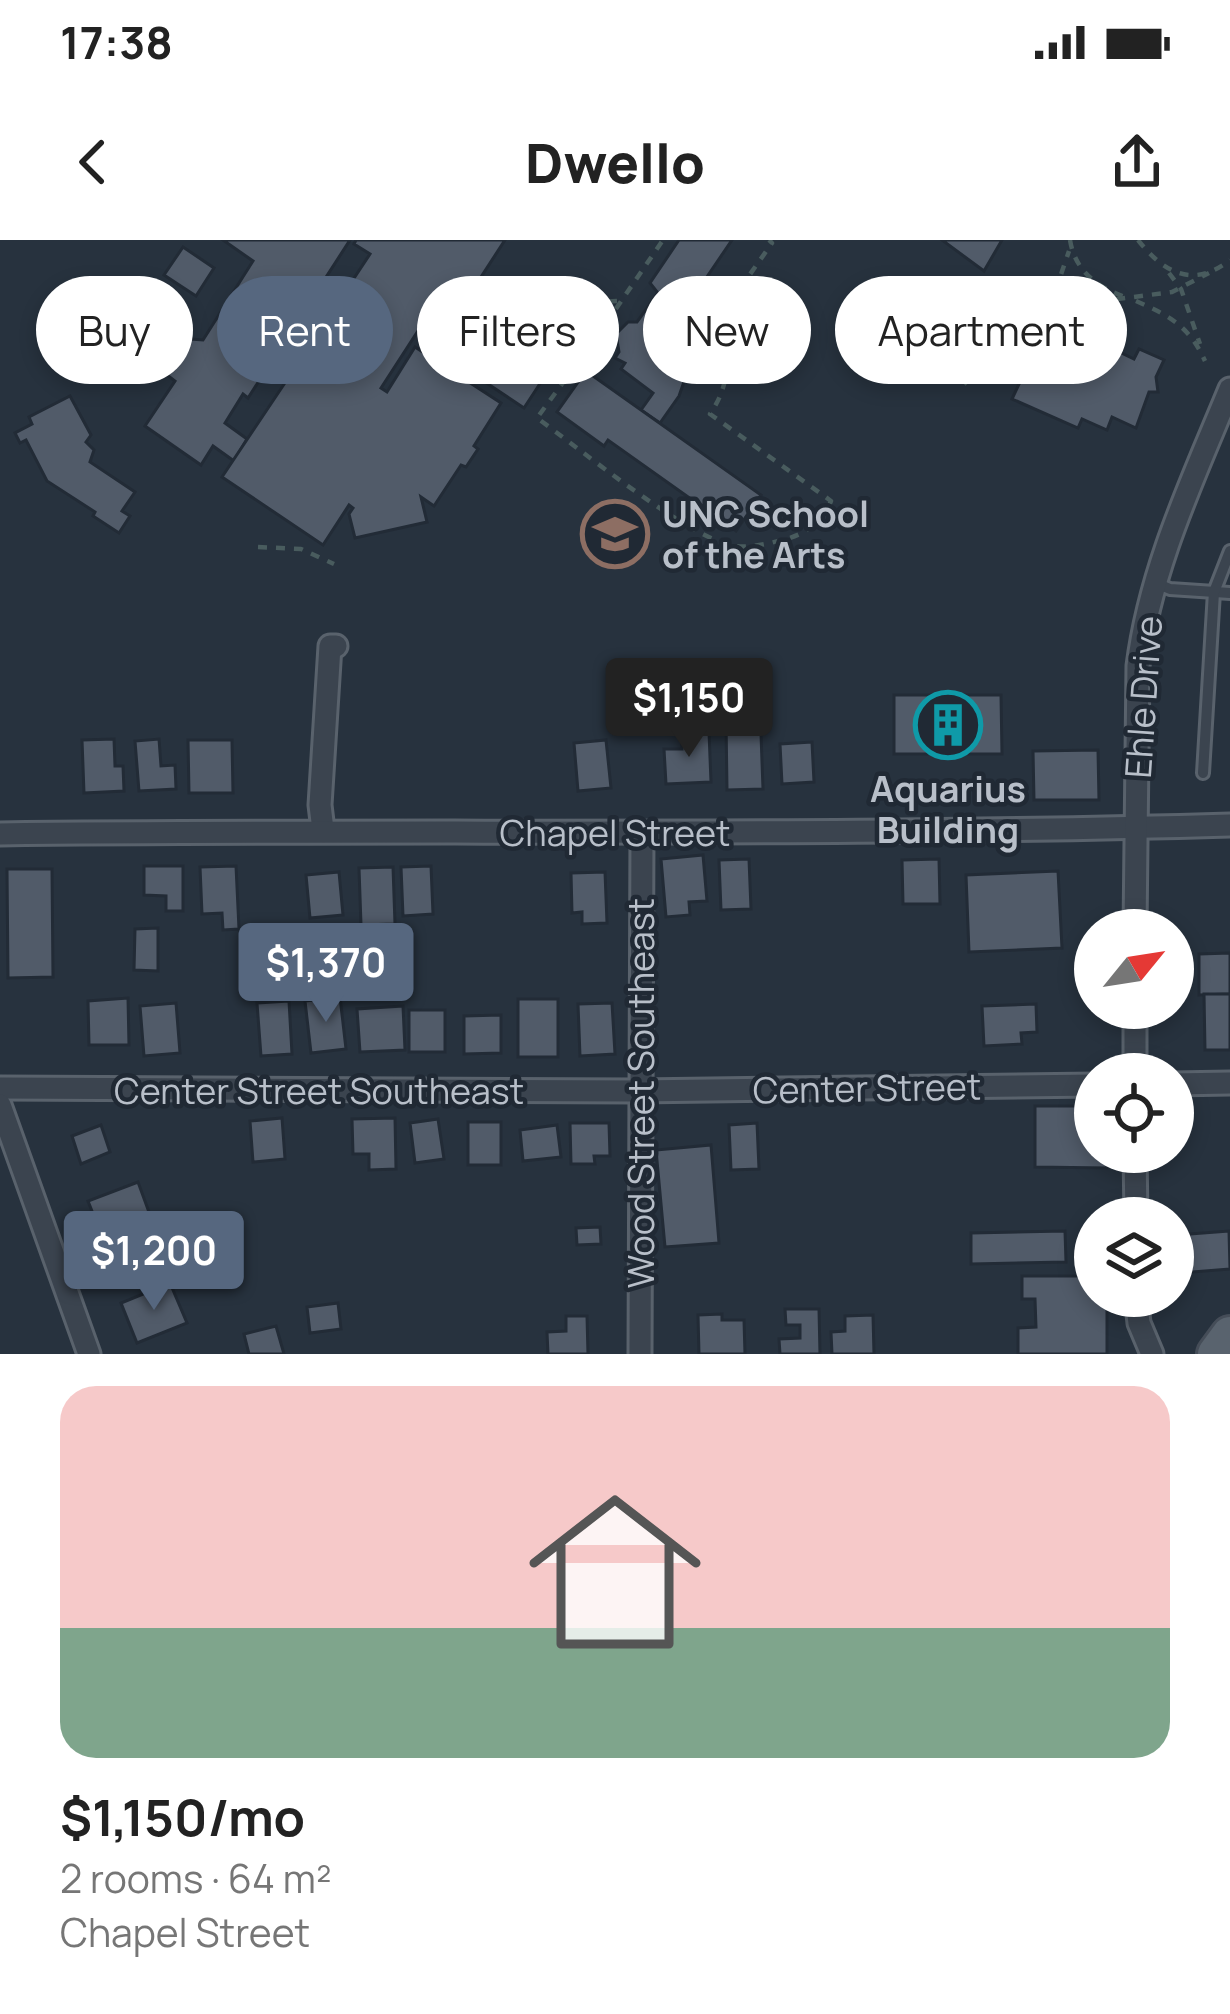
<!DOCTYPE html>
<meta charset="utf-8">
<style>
body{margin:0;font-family:Manrope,sans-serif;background:#f2f2f2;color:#222;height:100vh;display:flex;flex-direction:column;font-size:45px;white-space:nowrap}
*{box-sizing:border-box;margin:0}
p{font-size:39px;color:#767676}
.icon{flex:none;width:66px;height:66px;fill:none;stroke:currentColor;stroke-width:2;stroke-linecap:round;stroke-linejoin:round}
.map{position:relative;height:1114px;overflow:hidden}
.drawer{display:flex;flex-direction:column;background:#fff;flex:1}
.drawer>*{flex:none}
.top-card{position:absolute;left:36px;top:36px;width:1158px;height:108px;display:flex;gap:24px}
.needle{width:78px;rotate:60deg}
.tools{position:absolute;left:1074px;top:669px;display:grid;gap:24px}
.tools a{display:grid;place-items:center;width:120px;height:120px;border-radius:50%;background:#fff;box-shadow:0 6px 18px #0003;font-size:60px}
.price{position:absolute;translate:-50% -102px;padding:0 27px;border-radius:12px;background:#56677f;color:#fff;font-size:39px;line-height:78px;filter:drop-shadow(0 3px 6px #0008)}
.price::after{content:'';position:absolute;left:50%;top:72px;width:36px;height:27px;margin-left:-18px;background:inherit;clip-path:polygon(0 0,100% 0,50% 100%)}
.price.active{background:#222;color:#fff}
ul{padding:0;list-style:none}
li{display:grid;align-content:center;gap:24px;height:636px;padding:0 60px}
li+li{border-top:3px solid #e0e0e0}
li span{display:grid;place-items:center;height:372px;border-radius:36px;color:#555}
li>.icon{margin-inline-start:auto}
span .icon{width:216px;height:216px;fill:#fffc;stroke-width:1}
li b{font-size:51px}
.pill{padding:0 42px;border-radius:54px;background:#fff;box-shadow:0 6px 18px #0003;font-size:42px;line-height:108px}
.pill.active{background:#56677f;color:#fff}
.status{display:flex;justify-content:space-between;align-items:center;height:84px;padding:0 60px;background:#fff;direction:ltr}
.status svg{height:33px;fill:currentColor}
header{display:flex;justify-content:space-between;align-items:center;height:156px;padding:0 60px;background:#fff;font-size:54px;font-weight:800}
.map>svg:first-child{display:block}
.building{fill:#515b69;stroke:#222b36;stroke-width:3}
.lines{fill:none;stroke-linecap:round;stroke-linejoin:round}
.lane-casing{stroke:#59626c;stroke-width:16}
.street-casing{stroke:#59626c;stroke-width:27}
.primary-casing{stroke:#454d58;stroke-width:42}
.path{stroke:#495c5e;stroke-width:4.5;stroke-dasharray:9 9;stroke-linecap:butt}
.lane{stroke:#3b444f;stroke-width:10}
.street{stroke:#3b444f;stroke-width:21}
.primary{stroke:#59636e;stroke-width:36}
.labels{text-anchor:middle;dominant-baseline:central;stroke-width:9;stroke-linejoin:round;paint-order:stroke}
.poi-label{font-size:36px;font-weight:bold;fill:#b8bfc9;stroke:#202934;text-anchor:start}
.street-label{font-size:36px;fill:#b8bfc9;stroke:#202934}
</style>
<div class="status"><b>17:38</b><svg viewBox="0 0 49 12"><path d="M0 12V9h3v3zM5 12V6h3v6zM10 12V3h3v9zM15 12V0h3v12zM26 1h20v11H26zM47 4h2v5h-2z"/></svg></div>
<header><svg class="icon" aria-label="back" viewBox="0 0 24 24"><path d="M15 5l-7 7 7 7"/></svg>Dwello<svg class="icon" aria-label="share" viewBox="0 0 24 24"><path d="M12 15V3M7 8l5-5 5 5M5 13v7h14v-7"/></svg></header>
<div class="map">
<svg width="1230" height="1114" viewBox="0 0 1230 1114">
<rect width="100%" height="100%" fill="#27323e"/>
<g class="building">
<polygon points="223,0 350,0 248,158 243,154 225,183 247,199 234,221 213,206 201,225 145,186 175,141 167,135 190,99 203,100 253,21"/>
<polygon points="356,0 505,0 468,57 449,43 381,148 387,152 415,107 501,163 474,206 478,209 466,227 461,225 434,266 421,257 427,282 355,298 349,274 353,268 349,265 323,305 222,237 319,92 303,81 321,57 335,67 370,14 354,4"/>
<polygon points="679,0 732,0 681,75 689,70 700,91 712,87 719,130 717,141 686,136 679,156 660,183 641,170 653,153 621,129 625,123 615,118 619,112 616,94 628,82 637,82 658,53 650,43"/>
<polygon points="942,0 1002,0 984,31"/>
<polygon points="183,7 214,28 196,56 164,35"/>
<polygon points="494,69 560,113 524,168 440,112 435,120 425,114 454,70 482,88"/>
<polygon points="1039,102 1079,121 1083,112 1105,122 1111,108 1134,119 1139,109 1164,120 1156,137 1158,152 1149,152 1136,188 1112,177 1107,190 1082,179 1078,188 1012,159"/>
<polygon points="586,131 761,255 736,291 608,200 604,206 557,172"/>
<polygon points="70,156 91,195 86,202 94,210 90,222 135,252 122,271 130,276 119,293 93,276 95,272 47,241 26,200 20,203 15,193 32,184 29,177"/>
<polygon points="894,455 1001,455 1002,514 894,514"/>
<polygon points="726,480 741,480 741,494 761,494 763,549 727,550"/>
<polygon points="709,492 711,542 666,544 664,509 682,509 681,493"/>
<polygon points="114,499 115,526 123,526 124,551 84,553 82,500"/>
<polygon points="159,499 161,526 175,525 176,549 139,551 135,501"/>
<polygon points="188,500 232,500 233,553 189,553"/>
<polygon points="606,500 611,548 578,551 574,503"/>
<polygon points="812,502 814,542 782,544 780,504"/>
<polygon points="1098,510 1099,560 1034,560 1033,511"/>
<polygon points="703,615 707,661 689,662 690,675 666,677 661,619"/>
<polygon points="749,619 751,669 721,670 719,620"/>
<polygon points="939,619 940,664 903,664 902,620"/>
<polygon points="144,626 183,626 183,671 166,671 166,656 144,655"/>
<polygon points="236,626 239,689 223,690 222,673 202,674 200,627"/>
<polygon points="431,626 433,674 403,676 401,627"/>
<polygon points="393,627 395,684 361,685 359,628"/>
<polygon points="7,629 52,629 53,737 8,738"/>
<polygon points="1058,631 1062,708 969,712 966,635"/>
<polygon points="339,632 343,675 310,678 306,635"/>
<polygon points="605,632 607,683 582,684 582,672 572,673 571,633"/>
<polygon points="158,688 158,731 134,730 135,689"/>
<polygon points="1230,713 1230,754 1199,755 1199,714"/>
<polygon points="1204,754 1230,754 1230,810 1205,810"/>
<polygon points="340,757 346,809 311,813 305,761"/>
<polygon points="128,758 129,805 89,805 88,761"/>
<rect x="518" y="759" width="40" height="58"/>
<polygon points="289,761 292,814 261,816 257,763"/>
<polygon points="176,763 180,813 144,816 140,766"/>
<polygon points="612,763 615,814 580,816 578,764"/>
<polygon points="1036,764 1037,792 1021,793 1022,804 984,806 982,766"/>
<polygon points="403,766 405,810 360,812 357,769"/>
<rect x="409" y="770" width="36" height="42"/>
<polygon points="501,775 501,813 464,814 464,776"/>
<polygon points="1035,866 1095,866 1095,912 1107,912 1107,928 1035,927"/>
<polygon points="282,878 285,919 253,922 250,881"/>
<polygon points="395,878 396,929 369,930 369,914 353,914 352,879"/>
<polygon points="438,879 444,919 415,923 410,883"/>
<rect x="468" y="882" width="33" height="43"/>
<polygon points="570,883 609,883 610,916 594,916 595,924 571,924"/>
<polygon points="757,883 759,929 731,930 729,885"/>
<polygon points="101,885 110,912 81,924 72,896"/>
<polygon points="557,885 561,917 523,921 520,890"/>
<polygon points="711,905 719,1003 665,1007 656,910"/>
<polygon points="138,942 150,975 101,994 88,961"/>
<polygon points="600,987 601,1004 577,1005 576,988"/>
<polygon points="159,991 171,1024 118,1044 105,1010"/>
<polygon points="1065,991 1066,1022 971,1024 971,993"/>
<polygon points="1229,991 1230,1029 1180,1033 1177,995"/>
<polygon points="1022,1036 1095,1036 1095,1056 1105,1056 1107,1066 1107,1114 1018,1114 1018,1088 1036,1087 1035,1059 1022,1059"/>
<polygon points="170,1043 187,1083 137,1103 121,1063"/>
<polygon points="338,1063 341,1089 310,1093 307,1067"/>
<polygon points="785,1069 819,1069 820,1114 780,1114 779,1099 800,1098 800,1085 786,1085"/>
<polygon points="722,1074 722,1080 744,1080 745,1114 699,1114 698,1075"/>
<polygon points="873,1075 874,1114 832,1114 831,1092 845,1091 845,1076"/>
<polygon points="566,1076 587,1076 588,1114 548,1114 547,1092 566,1091"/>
<polygon points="276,1086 284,1114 249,1114 244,1094"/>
</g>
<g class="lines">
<g class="lane-casing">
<g id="lane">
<polyline points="1156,343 1170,349 1230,353"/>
<polyline points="1203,533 1214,352 1230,311"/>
</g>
</g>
<g class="street-casing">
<g id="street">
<polyline points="323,590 320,565 330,406 336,406"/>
<path d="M0 594C410 589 820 597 1230 585"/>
<path d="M1135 690 1138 426C1150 329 1193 239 1230 149"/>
<polyline points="1135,834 1135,768"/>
<polyline points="1173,844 1230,843"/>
<polyline points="0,848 638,851 1095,845"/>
<polyline points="0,865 89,1114"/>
<polyline points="1135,912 1136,978"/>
<polyline points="1136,1056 1139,1083 1152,1114"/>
<polyline points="640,1114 642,593"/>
</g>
</g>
<g class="primary-casing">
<polyline id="primary" points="1216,1114 1230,1095"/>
</g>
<g class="path">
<path d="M1070 0C1075 31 1097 47 1125 57"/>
<path d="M1138 0C1164 33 1193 49 1230 20"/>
<polyline points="1169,33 1181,49 1200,104"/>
<path d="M1136 61C1170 76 1189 86 1205 121"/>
<polyline points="554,63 621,61"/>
<polyline points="505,76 540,54 598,95 663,0"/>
<polyline points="1034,80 1055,52 1069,11"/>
<path d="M598 95 537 178C579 208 690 300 735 306 750 308 767 304 782 300 805 295 821 283 831 261L710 174C731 144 731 111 720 77L772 3 769 0"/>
<polyline points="964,144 1042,76 1072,65 1172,52 1209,33"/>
<polyline points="258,307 301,309 334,324"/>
</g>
<use href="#lane" class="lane"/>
<use href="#street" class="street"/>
<use href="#primary" class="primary"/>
</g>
<defs>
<g id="university-ring" transform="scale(3.45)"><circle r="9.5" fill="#202934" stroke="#8d6e63" stroke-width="1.5"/><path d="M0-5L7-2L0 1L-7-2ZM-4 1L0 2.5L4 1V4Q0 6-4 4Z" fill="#8d6e63"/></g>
<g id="building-ring" transform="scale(3.45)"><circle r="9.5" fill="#202934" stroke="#0f9aa8" stroke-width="1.5"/><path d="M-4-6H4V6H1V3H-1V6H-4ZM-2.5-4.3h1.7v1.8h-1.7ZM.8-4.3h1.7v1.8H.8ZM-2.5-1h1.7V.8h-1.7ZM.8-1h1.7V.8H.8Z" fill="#0f9aa8"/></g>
</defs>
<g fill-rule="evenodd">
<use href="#university-ring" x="615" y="294"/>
<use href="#building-ring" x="948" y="485"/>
</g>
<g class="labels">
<g class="poi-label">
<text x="662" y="273">UNC School<tspan x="662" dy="41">of the Arts</tspan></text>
<text x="948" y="548" text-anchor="middle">Aquarius<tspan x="948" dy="41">Building</tspan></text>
</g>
<g class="street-label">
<text transform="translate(1143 457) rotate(-86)">Ehle Drive</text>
<text x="615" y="592">Chapel Street</text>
<text transform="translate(867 848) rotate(-1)">Center Street</text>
<text x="319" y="850">Center Street Southeast</text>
<text transform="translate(640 853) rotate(-90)">Wood Street Southeast</text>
</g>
</g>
</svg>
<div class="tools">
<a><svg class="needle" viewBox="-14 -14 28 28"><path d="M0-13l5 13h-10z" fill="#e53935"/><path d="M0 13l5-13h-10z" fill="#767676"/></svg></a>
<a><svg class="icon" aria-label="locate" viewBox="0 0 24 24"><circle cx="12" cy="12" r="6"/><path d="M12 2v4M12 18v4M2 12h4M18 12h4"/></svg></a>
<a><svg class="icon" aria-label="layers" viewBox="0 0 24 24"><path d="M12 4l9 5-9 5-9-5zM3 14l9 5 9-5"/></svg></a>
</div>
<b class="price active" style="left:689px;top:520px">$1,150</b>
<b class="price" style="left:326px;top:785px">$1,370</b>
<b class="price" style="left:154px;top:1073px">$1,200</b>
<div class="top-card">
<a class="pill">Buy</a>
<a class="pill active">Rent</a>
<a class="pill">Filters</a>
<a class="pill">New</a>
<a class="pill">Apartment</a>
</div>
</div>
<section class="drawer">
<ul>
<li><span style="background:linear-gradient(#f6c9c9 65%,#7fa58c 0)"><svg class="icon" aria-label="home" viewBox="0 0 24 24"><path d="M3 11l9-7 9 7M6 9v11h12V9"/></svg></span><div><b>$1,150/mo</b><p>2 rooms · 64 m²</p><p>Chapel Street</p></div></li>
</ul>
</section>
